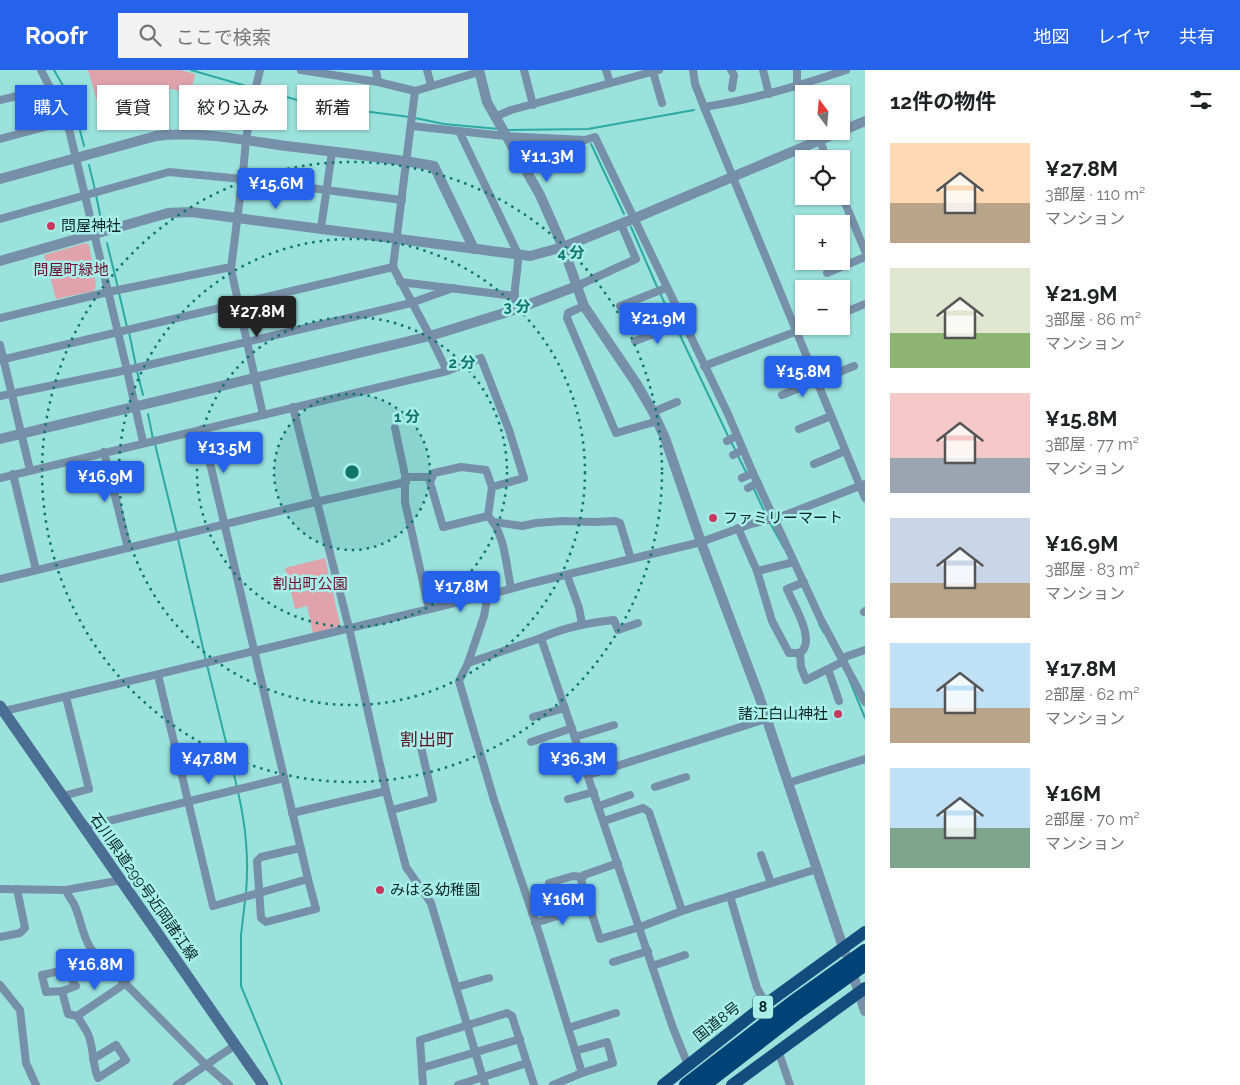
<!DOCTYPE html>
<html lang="ja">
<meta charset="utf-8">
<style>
body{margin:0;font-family:Raleway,"Noto Sans JP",sans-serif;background:#f2f2f2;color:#202124;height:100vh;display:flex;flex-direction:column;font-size:19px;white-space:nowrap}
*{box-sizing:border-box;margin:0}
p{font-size:16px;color:#757577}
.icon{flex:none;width:28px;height:28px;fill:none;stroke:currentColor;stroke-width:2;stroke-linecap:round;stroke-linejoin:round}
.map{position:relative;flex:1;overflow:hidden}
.panel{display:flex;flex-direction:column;background:#fff;width:375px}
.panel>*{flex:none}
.banner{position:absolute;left:15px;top:15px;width:475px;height:45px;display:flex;gap:10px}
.needle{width:32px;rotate:344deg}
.fabs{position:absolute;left:795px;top:15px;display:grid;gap:10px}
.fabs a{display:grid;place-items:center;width:55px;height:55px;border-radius:0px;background:#fff;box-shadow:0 1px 4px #0004;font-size:25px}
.price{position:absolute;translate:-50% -42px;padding:0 11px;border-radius:5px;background:#2563eb;color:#fff;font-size:16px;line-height:32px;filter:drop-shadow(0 1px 2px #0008)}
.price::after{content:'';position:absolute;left:50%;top:30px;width:15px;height:11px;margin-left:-8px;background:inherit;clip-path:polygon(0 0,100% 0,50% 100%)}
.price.current{background:#222;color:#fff}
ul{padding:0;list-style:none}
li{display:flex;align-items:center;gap:15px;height:125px;padding:0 25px}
li span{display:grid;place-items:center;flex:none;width:140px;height:100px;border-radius:0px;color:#555}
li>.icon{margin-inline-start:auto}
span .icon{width:60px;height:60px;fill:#fffc;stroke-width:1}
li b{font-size:21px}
h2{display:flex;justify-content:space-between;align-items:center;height:60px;padding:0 25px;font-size:21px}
.chip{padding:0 18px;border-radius:0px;background:#fff;box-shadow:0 1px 4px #0004;font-size:18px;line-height:45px}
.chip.current{background:#2563eb;color:#fff}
header{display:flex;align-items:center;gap:30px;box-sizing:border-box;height:70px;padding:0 25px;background:#2563eb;color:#fff}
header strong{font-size:24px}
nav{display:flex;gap:28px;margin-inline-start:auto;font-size:18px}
.search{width:350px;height:45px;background:#f2f2f2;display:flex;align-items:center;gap:12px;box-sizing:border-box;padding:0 18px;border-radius:0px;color:#757577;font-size:19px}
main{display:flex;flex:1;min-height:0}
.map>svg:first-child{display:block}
.green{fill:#e0a2ab}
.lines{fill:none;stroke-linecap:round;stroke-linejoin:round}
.stream{stroke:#2caaa3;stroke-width:2}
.minor{stroke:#7790a9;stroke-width:8}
.tertiary{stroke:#7790a9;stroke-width:10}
.secondary{stroke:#4b6f94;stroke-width:11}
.trunk{stroke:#144d7d;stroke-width:12}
.motorway-bridge{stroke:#004376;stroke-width:14}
.ring{fill:none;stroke:#0f766e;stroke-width:2.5;stroke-dasharray:2.5 5}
.poi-dot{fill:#c8385e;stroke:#a8efe9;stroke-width:2}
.labels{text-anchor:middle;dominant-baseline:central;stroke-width:5;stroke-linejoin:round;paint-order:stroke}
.shield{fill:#a8efe9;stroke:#386260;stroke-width:1}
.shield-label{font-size:14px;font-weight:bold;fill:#082625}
.poi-label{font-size:15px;fill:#082625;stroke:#a8efe9;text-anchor:start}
.park-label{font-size:15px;fill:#730a2d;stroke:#a8efe9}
.street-label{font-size:15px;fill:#082625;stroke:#a8efe9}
.quarter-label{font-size:18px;fill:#5a1527;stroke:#a8efe9}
.centre{fill:#0f766e;stroke:#a8efe9;stroke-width:2.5}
.ring-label{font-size:15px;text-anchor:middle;font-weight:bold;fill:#0f766e;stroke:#a8efe9;stroke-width:5;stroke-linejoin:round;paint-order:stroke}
</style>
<header>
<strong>Roofr</strong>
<div class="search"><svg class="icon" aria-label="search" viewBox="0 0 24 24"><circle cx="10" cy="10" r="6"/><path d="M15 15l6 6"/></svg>ここで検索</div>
<nav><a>地図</a><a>レイヤ</a><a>共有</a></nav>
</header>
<main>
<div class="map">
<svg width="865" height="1015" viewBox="0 0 865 1015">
<rect width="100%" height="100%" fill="#9be1dc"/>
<g class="green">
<polygon points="88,0 180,0 195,4 192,18 179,21 173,19 150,21 128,25 98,34"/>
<polygon points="86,173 89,175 96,216 94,221 56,229 44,185"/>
<polygon points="325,488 340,554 337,558 313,563 307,536 295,539 285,498"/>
</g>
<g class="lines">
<g class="stream">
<polyline points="54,0 73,33 84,76"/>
<polyline points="191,0 253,18"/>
<polyline points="258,19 315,35 410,47"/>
<polyline points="415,48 444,54 499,59"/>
<polyline points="507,60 588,59 694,40"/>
<polyline points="591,74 624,144"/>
<polyline points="89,95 95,120"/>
<polyline points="96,125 101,149"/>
<polyline points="631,157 658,219"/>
<polyline points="107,173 118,218"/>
<polyline points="119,223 127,257"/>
<polyline points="660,223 674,253"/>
<polyline points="676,257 729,368"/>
<polyline points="129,262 136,296"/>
<polyline points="137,301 143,325"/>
<polyline points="148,344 153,369"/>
<polyline points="731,372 736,381"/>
<polyline points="155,374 177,464"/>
<polyline points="738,386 747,404"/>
<polyline points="753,417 767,447"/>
<polyline points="769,451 784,478"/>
<polyline points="178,469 206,591"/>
<polyline points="819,554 824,563"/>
<polyline points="207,595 237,717"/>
<polyline points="849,609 865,648"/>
<path d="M238 722C246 756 249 788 246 823"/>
<polyline points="245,831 241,865 241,916 282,1015"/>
</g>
<g class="minor">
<polyline points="41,0 67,51 127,300 143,372"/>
<polyline points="260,0 253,29 246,70 243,103 231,199 263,345"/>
<polyline points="301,0 378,12 415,21 479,2"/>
<polyline points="376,0 378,12"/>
<polyline points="427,0 431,15"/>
<polyline points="524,0 533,35"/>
<polyline points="606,0 610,13"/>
<polyline points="693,0 695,14 704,37 865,428"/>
<polyline points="731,0 734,5 732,18"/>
<polyline points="763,0 769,24"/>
<polyline points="797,0 797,17 804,32"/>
<polyline points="653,2 662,33"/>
<polyline points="415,21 393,197 430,266 447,301"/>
<polyline points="0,30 50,18"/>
<path d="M704 37C753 30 799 16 846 0"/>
<polyline points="495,47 511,40 659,0"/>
<polyline points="412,56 505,66 585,70 595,67 728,344 753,403 821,550 865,632"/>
<path d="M459 61 518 184C519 203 511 222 517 239"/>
<polyline points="816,61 827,89"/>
<polyline points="0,69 67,51"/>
<polyline points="841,123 865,181"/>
<polyline points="0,149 169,102 242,109 402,130"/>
<polyline points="321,158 332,82"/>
<polyline points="827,203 865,187"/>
<polyline points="400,212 515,226"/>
<polyline points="577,216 636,189 621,154"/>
<polyline points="584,236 568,243 567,248 616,363 658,351"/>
<polyline points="620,236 666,218"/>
<polyline points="841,244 865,234"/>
<polyline points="0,248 108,222 231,197"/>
<polyline points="635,271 683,253"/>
<polyline points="0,275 30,400"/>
<polyline points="0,290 393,197"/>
<polyline points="704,296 811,256"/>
<polyline points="782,325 854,296"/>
<polyline points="0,326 127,300 353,247 411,233 453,218"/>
<polyline points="293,337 349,558 386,721 406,797 431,833 485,1015"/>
<polyline points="653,342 677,332"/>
<polyline points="395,358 405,405 405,432 429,539"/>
<polyline points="799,359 831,346"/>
<polyline points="727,371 736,366"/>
<polyline points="104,382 128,478"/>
<polyline points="733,385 743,380"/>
<polyline points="814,394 845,381"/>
<polyline points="13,404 36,500"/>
<polyline points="405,407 432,407"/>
<path d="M0 408 447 301 481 288 509 360 524 408 492 417 488 446C505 463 506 495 511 518"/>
<polyline points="742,408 753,403"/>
<polyline points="748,418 758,413"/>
<polyline points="488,446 443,457 430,412 434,403 461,397 486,400 492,417"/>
<polyline points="494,452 522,456 536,453 563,451 594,452 615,451 620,453 631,489"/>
<polyline points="738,458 757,501 772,551 789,583 800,583 801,597 806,610 844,591"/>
<polyline points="757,501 794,492"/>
<polyline points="567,505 579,538 582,554"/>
<polyline points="0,509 316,432 406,412"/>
<polyline points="488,525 484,546 468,593 459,611 494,730 539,863 582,1003"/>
<polyline points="864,542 865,541"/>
<path d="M541 568C565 557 588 553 614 550L618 560 638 553"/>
<path d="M800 583C817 571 793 534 787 519L804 512"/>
<polyline points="842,588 865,580"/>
<polyline points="468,593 541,568 673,958 688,995"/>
<polyline points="828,599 839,631"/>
<polyline points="158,605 213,836 308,809 202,359"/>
<polyline points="0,642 488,525 532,513 701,472 751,454 780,447 865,414"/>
<polyline points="533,647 565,638"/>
<polyline points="575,667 614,655"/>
<polyline points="531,672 572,658"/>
<polyline points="588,705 766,649"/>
<polyline points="788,713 865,689"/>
<polyline points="655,717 686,707"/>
<polyline points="63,726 89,719 66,627"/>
<polyline points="568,729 594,722"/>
<polyline points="599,736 630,725"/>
<polyline points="392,740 433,729 420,673"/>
<polyline points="292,743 386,721"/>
<polyline points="604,751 643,738 649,742 682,841"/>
<polyline points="84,757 284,708"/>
<polyline points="300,778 261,787 257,791 261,848 266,852 316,839 308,809"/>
<polyline points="761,785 771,813"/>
<polyline points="618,793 584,805 581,810 600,869 640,857 682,841 817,799"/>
<polyline points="549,813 573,806 583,807"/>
<polyline points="0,819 66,820 122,810"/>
<path d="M66 820C68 826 71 829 74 834 81 849 82 865 91 879L206 995 234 976"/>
<polyline points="730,826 757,918 766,934"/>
<polyline points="535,853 589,836"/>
<polyline points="0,867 20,863 25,858 17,819"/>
<polyline points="613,892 648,881"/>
<polyline points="652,896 685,885"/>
<polyline points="0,915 20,940 26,993 36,1015"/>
<polyline points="457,917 489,908"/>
<path d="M62 921 76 916 65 900 42 905 46 922 62 921 68 944 77 946C81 952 85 958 88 964 94 978 92 994 98 1008L126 990 116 975 93 989"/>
<polyline points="77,946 126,913"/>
<polyline points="568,958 616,943"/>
<polyline points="778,980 790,1015"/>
<polyline points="422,998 520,969"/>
<polyline points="177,1015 206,995 229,1015"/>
<polyline points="423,1015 420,970 507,943 512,946 534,1015"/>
<polyline points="458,1015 527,993"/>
<polyline points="553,1015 582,1003 613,993 607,972 575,981"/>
</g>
<g class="tertiary">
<polyline points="479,0 487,32 540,125 563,177 584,236 636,313 653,342 665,368 701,472 759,626 845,883"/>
<path d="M0 109 156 66C199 61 244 70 286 76 335 82 385 87 434 96L474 179"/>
<polyline points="0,191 168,143 191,142 530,186 563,177 633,149 865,51"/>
<polyline points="0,369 430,266 514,240 577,216"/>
<polyline points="851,899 865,941"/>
</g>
<polyline class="secondary" points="0,636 263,1015"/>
<g class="trunk">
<polyline points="663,1015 766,934 865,862"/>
<polyline points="732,1015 865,918"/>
</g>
<g class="motorway-bridge">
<polyline points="686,1015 792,933 865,881"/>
<polyline points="704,1015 797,943 865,894"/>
</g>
</g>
<circle cx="352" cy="402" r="78" fill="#0f766e" fill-opacity=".12"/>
<g class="ring">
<circle cx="352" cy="402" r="78"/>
<circle cx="352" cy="402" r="155"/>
<circle cx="352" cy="402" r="233"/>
<circle cx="352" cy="402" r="310"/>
</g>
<g class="poi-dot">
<circle cx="51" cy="156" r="5"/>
<circle cx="713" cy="448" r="5"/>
<circle cx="838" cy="644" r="5"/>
<circle cx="380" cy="820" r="5"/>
</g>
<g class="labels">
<rect class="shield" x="753" y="925.5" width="20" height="23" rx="4"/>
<g class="shield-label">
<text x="763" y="937">8</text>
</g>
<g class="poi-label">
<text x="61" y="156">問屋神社</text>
<text x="723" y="448">ファミリーマート</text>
<text x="828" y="644" text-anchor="end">諸江白山神社</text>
<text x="390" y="820">みはる幼稚園</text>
</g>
<g class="park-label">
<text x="71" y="200">問屋町緑地</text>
<text x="310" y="514">割出町公園</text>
</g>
<g class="street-label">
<text transform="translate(144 817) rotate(55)">石川県道299号近岡諸江線</text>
<text transform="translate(717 952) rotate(-38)">国道8号</text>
</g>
<g class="quarter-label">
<text x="427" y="669">割出町</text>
</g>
</g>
<circle cx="352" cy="402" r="8" class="centre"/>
<g class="ring-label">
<text x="571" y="188">4 分</text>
<text x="517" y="242">3 分</text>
<text x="462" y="298">2 分</text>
<text x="407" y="352">1 分</text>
</g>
</svg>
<div class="fabs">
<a><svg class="needle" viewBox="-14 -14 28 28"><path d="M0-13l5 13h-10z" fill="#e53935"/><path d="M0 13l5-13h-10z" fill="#757577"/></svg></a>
<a><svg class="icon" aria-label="locate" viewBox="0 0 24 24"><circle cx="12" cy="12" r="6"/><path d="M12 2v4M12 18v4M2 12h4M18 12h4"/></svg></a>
<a>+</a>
<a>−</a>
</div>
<b class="price" style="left:547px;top:113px">¥11.3M</b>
<b class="price" style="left:276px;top:140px">¥15.6M</b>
<b class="price current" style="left:257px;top:268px">¥27.8M</b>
<b class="price" style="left:658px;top:275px">¥21.9M</b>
<b class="price" style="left:803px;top:328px">¥15.8M</b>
<b class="price" style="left:224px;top:404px">¥13.5M</b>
<b class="price" style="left:105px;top:433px">¥16.9M</b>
<b class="price" style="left:461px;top:543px">¥17.8M</b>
<b class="price" style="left:209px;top:715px">¥47.8M</b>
<b class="price" style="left:578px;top:715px">¥36.3M</b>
<b class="price" style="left:563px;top:856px">¥16M</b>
<b class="price" style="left:95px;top:921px">¥16.8M</b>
<div class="banner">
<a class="chip current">購入</a>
<a class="chip">賃貸</a>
<a class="chip">絞り込み</a>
<a class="chip">新着</a>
</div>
</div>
<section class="panel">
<h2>12件の物件<svg class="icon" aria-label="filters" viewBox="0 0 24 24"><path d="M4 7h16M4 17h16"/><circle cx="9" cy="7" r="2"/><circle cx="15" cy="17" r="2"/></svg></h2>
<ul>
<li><span style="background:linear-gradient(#ffd9b3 60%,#b9a48a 0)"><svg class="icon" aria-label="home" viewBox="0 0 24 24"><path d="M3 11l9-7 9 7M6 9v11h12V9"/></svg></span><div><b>¥27.8M</b><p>3部屋 · 110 m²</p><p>マンション</p></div></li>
<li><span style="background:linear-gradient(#dfe7d0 65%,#8fb573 0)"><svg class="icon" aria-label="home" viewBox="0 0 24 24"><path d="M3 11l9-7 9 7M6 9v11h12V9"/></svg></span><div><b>¥21.9M</b><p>3部屋 · 86 m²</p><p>マンション</p></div></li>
<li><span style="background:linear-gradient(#f6c9c9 65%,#9aa5b1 0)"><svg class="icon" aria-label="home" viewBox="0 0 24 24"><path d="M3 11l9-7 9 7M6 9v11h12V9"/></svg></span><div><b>¥15.8M</b><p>3部屋 · 77 m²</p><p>マンション</p></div></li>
<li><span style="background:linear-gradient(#c9d6e8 65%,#b9a48a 0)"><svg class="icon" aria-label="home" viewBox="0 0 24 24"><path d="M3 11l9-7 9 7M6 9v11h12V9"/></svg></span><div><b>¥16.9M</b><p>3部屋 · 83 m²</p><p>マンション</p></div></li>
<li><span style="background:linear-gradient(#bfe0f5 65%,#b9a48a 0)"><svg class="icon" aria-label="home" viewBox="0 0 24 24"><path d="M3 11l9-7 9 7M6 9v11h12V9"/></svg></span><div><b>¥17.8M</b><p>2部屋 · 62 m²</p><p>マンション</p></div></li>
<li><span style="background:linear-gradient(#bfe0f5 60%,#7fa58c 0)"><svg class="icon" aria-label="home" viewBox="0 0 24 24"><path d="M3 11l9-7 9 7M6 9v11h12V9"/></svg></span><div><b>¥16M</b><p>2部屋 · 70 m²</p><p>マンション</p></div></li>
</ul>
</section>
</main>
